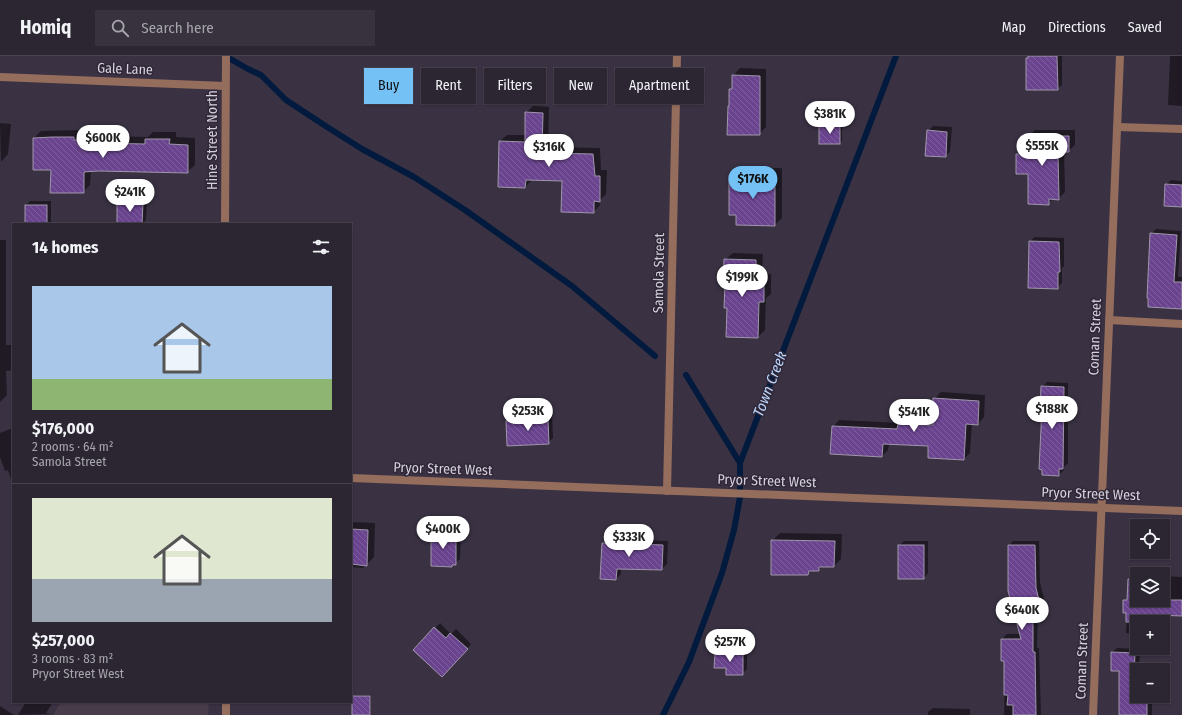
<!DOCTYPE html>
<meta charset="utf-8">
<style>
body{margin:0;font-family:"Fira Sans Condensed",sans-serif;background:#38323e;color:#f1f3f6;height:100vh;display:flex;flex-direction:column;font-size:15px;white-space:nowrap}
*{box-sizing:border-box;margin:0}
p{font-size:13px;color:#a6a5ac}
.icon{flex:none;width:22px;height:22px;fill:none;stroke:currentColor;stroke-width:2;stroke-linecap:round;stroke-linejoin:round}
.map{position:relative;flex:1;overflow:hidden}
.panel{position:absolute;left:12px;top:167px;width:340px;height:480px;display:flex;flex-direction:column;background:#2c2632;border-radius:0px;box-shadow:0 1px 3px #0004,0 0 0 1px #48434d}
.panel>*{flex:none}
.top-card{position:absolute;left:364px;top:12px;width:380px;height:36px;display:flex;gap:8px}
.fabs{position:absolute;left:1130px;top:463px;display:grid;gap:8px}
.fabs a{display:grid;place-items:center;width:40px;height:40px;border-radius:0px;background:#2c2632;box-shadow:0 1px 3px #0004,0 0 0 1px #48434d;font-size:20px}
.price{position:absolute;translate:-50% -34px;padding:0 9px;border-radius:14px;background:#fff;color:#222;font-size:13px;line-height:26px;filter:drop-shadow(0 1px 2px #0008)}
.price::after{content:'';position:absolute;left:50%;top:24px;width:12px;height:9px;margin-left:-6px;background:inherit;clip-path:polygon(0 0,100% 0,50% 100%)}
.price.current{background:#73c1f5;color:#111}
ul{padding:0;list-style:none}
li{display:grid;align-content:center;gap:8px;height:212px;padding:0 20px}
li+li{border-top:1px solid #48434d}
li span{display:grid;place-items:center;height:124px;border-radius:0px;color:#555}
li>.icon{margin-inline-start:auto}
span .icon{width:72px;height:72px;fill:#fffc;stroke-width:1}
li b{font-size:17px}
h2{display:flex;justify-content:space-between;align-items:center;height:48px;padding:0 20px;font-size:17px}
.tag{padding:0 14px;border-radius:0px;background:#2c2632;box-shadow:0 1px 3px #0004,0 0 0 1px #48434d;font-size:14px;line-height:36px}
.tag.current{background:#73c1f5;color:#111}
header{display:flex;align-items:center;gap:24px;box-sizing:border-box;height:56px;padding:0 20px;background:#2c2632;border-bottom:1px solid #48434d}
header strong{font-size:19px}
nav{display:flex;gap:22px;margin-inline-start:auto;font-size:14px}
.search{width:280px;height:36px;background:#38323e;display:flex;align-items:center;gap:10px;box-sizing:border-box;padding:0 14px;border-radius:0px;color:#a6a5ac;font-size:15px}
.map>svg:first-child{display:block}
.commercial{fill:#493c4a}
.shadow{fill:#0007}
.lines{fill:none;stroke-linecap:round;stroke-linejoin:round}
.stream{stroke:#021a3d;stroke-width:6}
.building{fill:url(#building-back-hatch);stroke:#9f96aa}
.service{stroke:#956d5d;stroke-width:8}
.minor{stroke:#956d5d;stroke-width:8}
.tertiary{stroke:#956d5d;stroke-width:8}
.labels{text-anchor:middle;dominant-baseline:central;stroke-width:3;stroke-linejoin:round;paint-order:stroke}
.street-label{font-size:14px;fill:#d5d0db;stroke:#302839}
.water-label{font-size:15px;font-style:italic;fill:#bcd7fe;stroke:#302839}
</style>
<header>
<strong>Homiq</strong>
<div class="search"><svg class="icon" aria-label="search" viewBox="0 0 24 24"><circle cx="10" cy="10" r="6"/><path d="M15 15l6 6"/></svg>Search here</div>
<nav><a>Map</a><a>Directions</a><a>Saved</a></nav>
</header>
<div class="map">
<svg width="1182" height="659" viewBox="0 0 1182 659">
<defs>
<pattern id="building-back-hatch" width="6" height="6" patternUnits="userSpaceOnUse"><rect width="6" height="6" fill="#6b4490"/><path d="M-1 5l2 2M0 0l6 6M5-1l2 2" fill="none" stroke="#7f5e9f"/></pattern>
</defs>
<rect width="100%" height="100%" fill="#3a3243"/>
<polygon class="commercial" points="61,646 209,646 208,659 53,659"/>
<g class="shadow">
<polygon points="1029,0 1062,0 1062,29 1057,33 1027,2"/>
<polygon points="1170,0 1182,0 1182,50 1168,49"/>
<polygon points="740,12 766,13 766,71 759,78 730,34 733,31 733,20"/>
<polygon points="533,50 549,51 548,91 600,92 601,114 607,114 606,138 600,144 600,149 594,156 563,124 532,124 525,131 500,85 507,79 526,79 526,57"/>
<polygon points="0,67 11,68 8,98 1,106"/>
<polygon points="823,68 842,68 842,85 840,87 820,70"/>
<polygon points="933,70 952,71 950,96 945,100 928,75"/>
<polygon points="81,74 81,77 105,77 105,80 148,81 153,76 176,76 176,81 195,82 195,109 187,116 91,114 90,129 83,136 52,113 34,82 41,75"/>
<polygon points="1035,74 1075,74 1075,89 1068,95 1064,95 1065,136 1058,143 1053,143 1048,148 1017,99 1024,92 1029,92 1028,81"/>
<polygon points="738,112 782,112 782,162 775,169 730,119"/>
<polygon points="1171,124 1182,125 1182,150 1166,129"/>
<polygon points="123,142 147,142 146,164 142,168 118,147"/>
<polygon points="30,145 51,145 51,166 49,168 26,168 26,149"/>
<polygon points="1156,173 1181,175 1178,221 1182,221 1182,252 1151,178"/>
<polygon points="1035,181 1064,182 1064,210 1062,212 1062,227 1057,232 1030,185"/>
<polygon points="0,184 6,184 6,289 13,289 13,312 9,315 6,315 7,339 0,346"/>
<polygon points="733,197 763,198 762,218 771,218 771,238 766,242 765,274 758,281 728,251 725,204"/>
<polygon points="1047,326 1068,327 1068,407 1064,411 1064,414 1059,419 1043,351 1042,331"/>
<polygon points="941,336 985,339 984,361 978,368 972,367 970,397 964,403 929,389 889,388 888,394 882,400 833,371 839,364 900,367 905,362 934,363 934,343"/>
<polygon points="552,359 553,382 548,387 507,366 512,361"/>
<polygon points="13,372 13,430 8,414 5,415 0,401 0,377"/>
<polygon points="351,466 375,467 374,501 363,512 351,511"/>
<polygon points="436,473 461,474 460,503 451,510 432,477"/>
<polygon points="780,477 842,478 841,503 834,510 823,510 819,514 812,514 808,518 772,485"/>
<polygon points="607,482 668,485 667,508 662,513 621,512 621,518 616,523 601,522 603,487"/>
<polygon points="904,485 928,485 928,517 924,522 899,490"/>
<polygon points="1013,485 1039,485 1040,527 1046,550 1041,555 1038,556 1037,592 1039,592 1041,659 1004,659 1005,615 1002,583 1007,578 1021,578 1009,490"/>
<polygon points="1133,518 1137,519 1137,544 1163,544 1163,520 1182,521 1182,559 1158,558 1158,566 1137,566 1137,578 1126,577 1129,523"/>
<polygon points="440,567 451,578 456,573 471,588 442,619 414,594"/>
<polygon points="1117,592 1140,593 1139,614 1137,614 1137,640 1152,640 1152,659 1120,659 1120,614 1112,596"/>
<polygon points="720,593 747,594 747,613 742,618 727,612 716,598"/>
<polygon points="355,639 371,639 371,659 353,659 353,641"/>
<polygon points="26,646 53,646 46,657 50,658 18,659"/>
<polygon points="0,650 14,659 0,659"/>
<polygon points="933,652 970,653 970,659 928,659 928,656"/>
</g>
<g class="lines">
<g class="stream">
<polyline points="225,0 248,13 261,19 286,44 324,69 362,93 414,121 465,154 572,230 655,300"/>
<polyline points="686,319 740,407"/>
<polyline points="663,659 689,606 722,517 734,474 740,441 740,407 896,0"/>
</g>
</g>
<g class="building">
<polygon points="1028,0 1057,0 1058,34 1026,34 1026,2 1028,2"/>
<polygon points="732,19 760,20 760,79 727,79 728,50 729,50 729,33 732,33"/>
<polygon points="525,56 543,57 542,97 593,98 595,120 600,120 600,146 594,145 594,157 561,156 562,125 526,124 525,132 498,131 499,85 525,86"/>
<rect x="819" y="70" width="21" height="18"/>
<polygon points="927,74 947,76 946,101 925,100"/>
<polygon points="1027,80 1069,80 1069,96 1058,96 1059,144 1049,143 1049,149 1028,148 1028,118 1016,118 1016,98 1028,98"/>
<polygon points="52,81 74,81 74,84 98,84 98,87 145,88 145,83 170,83 169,88 188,89 188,117 98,115 84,116 84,137 50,137 51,114 33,114 33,82"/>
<polygon points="729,119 775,119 775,170 736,169 736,159 729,159"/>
<polygon points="1165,128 1182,129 1182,151 1164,150"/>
<polygon points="117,146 143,147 142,168 117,168"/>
<rect x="25" y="149" width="22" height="19"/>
<polygon points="1150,177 1177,179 1174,226 1182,226 1182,253 1148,251 1148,242 1147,242"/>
<polygon points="1029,185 1059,186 1060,216 1058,216 1058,233 1028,232"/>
<polygon points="724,203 756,204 756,224 764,225 764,246 759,246 758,282 726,281 727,252 724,252 725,227 723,227"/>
<polygon points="1041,330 1064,331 1063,413 1059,413 1059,420 1042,419 1042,414 1039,413 1042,352 1040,352"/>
<polygon points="933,342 979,345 978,369 966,368 964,404 928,402 928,390 883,388 882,401 830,398 832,370 897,373 898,368 933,369"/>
<polygon points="548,363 549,388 507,390 506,365"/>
<polygon points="351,473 368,474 367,510 351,508"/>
<polygon points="431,477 456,478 456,509 452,509 452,511 431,510"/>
<polygon points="771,484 835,485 834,511 819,511 819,515 809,515 808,519 771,519"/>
<polygon points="602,487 663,489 662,514 617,513 616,524 600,523"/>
<rect x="898" y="489" width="26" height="34"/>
<polygon points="1008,489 1035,489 1036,532 1042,556 1033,558 1033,596 1035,596 1036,659 1013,659 1013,649 1007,649 1008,639 1004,639 1004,605 1001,605 1001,583 1021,583 1008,535"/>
<polygon points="1128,523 1137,523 1137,544 1182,544 1182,560 1154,559 1154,566 1126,566 1126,557 1123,557 1123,544 1127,544"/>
<polygon points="434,571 446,582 450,577 468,593 442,621 413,594"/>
<polygon points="1111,596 1135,597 1133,643 1147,643 1147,659 1119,659 1119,615 1111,615"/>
<polygon points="715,598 743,598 743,619 726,619 726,612 714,612"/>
<rect x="352" y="640" width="18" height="19"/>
</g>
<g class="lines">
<polyline class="service" points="1109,264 1182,268"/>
<g class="minor">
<polyline points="0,21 225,30"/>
<polyline points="1117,71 1182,73"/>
<polyline points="351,422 1182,455"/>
<polyline points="667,435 677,0"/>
<polyline points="1093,659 1120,0"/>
</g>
<g class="tertiary">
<polyline points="225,168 226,0"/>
<polyline points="226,646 226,659"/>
</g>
</g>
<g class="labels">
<g class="street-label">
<text transform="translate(125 13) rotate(2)">Gale Lane</text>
<text transform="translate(212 84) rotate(-90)">Hine Street North</text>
<text transform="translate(659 217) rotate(-89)">Samola Street</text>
<text transform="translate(1095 281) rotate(-88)">Coman Street</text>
<text transform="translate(443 413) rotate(2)">Pryor Street West</text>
<text transform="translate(767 425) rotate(2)">Pryor Street West</text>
<text transform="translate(1091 438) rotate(2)">Pryor Street West</text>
<text transform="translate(1082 605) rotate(-88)">Coman Street</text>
</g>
<g class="water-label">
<text transform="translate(770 328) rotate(-69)">Town Creek</text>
</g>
</g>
</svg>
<div class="fabs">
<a><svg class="icon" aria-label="locate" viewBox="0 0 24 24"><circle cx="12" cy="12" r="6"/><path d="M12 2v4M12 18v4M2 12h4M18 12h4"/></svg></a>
<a><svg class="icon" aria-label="layers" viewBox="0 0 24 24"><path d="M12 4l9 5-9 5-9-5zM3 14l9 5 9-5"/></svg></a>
<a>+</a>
<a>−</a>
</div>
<b class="price" style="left:830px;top:79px">$381K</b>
<b class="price" style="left:103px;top:103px">$600K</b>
<b class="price" style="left:1042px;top:111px">$555K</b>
<b class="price" style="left:549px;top:112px">$316K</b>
<b class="price current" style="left:753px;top:144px">$176K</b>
<b class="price" style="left:130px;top:157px">$241K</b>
<b class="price" style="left:742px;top:242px">$199K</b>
<b class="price" style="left:1052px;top:374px">$188K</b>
<b class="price" style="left:528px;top:376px">$253K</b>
<b class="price" style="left:914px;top:377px">$541K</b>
<b class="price" style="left:443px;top:494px">$400K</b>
<b class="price" style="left:629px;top:502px">$333K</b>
<b class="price" style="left:1022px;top:575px">$640K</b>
<b class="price" style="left:730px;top:607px">$257K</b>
<div class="top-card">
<a class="tag current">Buy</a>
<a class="tag">Rent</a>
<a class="tag">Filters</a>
<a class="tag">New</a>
<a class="tag">Apartment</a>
</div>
<section class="panel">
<h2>14 homes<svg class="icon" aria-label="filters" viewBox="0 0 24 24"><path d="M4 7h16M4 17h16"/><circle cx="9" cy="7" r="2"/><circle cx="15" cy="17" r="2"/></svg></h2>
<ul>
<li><span style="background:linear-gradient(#a9c7e8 75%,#8fb573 0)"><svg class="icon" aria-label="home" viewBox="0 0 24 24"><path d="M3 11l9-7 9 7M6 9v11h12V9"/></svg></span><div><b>$176,000</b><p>2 rooms · 64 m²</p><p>Samola Street</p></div></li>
<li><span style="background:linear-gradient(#dfe7d0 65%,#9aa5b1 0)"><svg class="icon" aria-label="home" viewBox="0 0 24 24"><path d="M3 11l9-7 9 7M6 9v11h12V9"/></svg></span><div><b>$257,000</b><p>3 rooms · 83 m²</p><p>Pryor Street West</p></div></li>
</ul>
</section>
</div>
